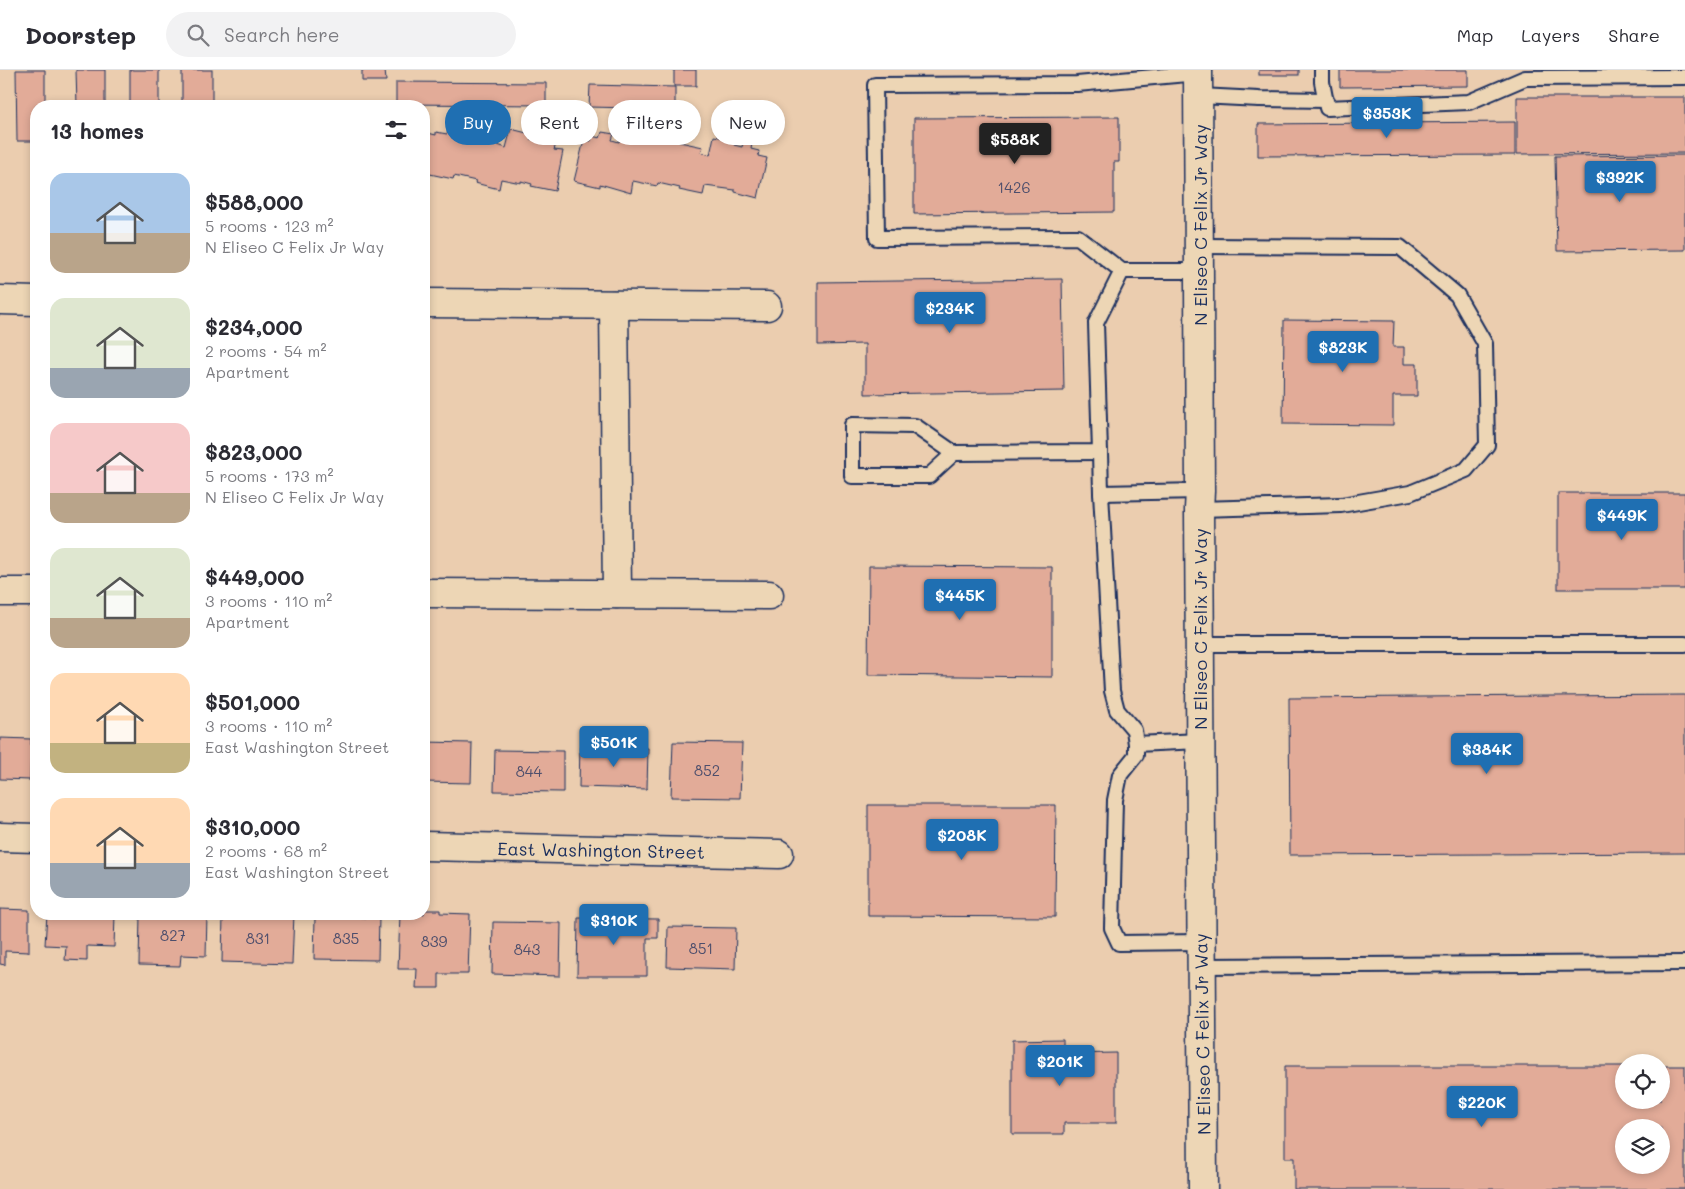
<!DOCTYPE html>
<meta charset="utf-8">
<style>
body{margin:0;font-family:Mali,sans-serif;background:#f2f2f3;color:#2b2b33;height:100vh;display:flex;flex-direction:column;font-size:19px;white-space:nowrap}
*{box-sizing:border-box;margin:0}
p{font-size:16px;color:#7c7c81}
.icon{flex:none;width:28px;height:28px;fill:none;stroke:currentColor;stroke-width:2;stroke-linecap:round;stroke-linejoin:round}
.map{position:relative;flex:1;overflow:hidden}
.sheet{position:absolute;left:30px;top:30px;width:400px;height:820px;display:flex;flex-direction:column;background:#fff;border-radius:20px;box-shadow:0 2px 8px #0003}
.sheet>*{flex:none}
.hud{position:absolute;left:445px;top:30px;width:475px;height:45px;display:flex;gap:10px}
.fabs{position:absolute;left:1615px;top:984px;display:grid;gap:10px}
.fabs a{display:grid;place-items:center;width:55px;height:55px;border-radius:50%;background:#fff;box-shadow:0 2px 8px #0003;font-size:25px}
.price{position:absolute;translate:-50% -42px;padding:0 11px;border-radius:5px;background:#1f6fb2;color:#fff;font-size:16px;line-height:32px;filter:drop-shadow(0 1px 2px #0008)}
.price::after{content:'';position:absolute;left:50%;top:30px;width:15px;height:11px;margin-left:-8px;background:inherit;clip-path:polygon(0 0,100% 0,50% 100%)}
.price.selected{background:#222;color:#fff}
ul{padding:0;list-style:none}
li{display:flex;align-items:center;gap:15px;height:125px;padding:0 20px}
li span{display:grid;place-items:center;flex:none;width:140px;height:100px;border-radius:15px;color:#555}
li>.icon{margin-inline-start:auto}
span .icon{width:60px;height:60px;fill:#fffc;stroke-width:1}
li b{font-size:21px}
h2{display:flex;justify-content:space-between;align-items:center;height:60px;padding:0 20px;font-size:21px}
.tag{padding:0 18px;border-radius:22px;background:#fff;box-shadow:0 2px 8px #0003;font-size:18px;line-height:45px}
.tag.selected{background:#1f6fb2;color:#fff}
header{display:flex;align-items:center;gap:30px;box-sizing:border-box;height:70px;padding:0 25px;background:#fff;border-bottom:1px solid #e1e1e2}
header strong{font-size:24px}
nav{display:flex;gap:28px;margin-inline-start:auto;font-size:18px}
.search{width:350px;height:45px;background:#f2f2f3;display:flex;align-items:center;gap:12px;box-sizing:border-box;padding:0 18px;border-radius:28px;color:#7c7c81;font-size:19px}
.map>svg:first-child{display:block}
.building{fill:#e2ab98;stroke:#1b2f5e;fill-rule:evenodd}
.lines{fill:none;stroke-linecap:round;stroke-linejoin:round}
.lane-casing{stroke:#1b2f5e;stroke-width:18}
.street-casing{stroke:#1b2f5e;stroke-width:31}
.lane{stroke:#edd6b5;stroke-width:14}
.street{stroke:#edd6b5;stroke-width:28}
.labels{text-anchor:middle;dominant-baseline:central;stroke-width:4;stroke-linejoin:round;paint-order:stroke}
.number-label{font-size:15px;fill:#4d4e6c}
.street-label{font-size:18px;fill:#1b2f5e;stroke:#edd6b5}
</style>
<header>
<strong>Doorstep</strong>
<div class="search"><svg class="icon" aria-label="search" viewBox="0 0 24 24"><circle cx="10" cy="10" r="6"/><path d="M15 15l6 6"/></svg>Search here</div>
<nav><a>Map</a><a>Layers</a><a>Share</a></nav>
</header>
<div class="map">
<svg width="1685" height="1119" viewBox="0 0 1685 1119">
<rect width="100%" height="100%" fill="#ebcdaf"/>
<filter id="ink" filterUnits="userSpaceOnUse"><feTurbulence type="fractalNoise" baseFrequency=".02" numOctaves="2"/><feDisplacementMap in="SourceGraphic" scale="10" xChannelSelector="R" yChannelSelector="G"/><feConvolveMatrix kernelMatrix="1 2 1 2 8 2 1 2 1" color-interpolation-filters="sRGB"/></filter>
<g filter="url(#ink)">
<g class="building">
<polygon points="16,0 45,0 45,36 36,36 36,71 17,71"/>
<polygon points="76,0 105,0 105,36 77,36"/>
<rect x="130" y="0" width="29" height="36"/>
<rect x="182" y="0" width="30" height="36"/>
<polygon points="362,0 385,0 386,11 362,11"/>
<rect x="674" y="0" width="22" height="16"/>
<rect x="1259" y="0" width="40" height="5"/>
<polygon points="1340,0 1468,0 1468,16 1340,17"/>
<polygon points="396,12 546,13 546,35 396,34"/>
<polygon points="590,15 675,17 675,39 589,37"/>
<polygon points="1517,27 1685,27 1685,83 1517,84"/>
<polygon points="1119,47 1119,92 1114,92 1114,142 914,144 914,48"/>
<polygon points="1515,52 1515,85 1258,86 1258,54"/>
<polygon points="448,59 499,70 498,75 506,78 511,59 531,64 530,69 538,70 539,65 548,67 547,72 556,74 554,80 563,81 555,121 531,116 532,114 521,111 521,113 501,109 499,119 475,113 476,111 454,106 453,109 430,104 427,116 424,115 424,62 436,65 436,62 447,64"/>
<polygon points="602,62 614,64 612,70 619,72 620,68 639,72 640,69 650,71 652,66 703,77 701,82 710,85 714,66 735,70 734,75 742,77 743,72 752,74 751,79 759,81 758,86 767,88 758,128 735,122 735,120 705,116 703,125 679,120 680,118 658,113 657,116 633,111 631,123 600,114 600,117 574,111 584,70 591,71 592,66 600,68"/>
<polygon points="1685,85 1685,180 1557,181 1555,86"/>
<polygon points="1062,209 1064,321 865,324 865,274 818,275 818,212"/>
<polygon points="1284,250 1394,251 1393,277 1404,277 1404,294 1417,294 1417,326 1393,326 1393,355 1283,354"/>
<rect x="1558" y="423" width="127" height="96"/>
<polygon points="869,496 1052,497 1052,607 868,605"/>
<polygon points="1685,625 1685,783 1290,785 1289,628"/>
<polygon points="0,668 31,669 30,710 0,709"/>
<polygon points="424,672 472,673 471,713 424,712"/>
<polygon points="673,672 742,673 740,728 671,727"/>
<polygon points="580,676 648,678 647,719 579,717"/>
<polygon points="495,680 563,681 563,722 494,721"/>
<polygon points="868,735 1056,735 1055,847 868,846"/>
<polygon points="0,839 29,840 29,882 5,881 5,895 0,894"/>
<polygon points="424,840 440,840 440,843 470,844 468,904 439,904 439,918 416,918 417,899 398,899 400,844 424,844"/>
<polygon points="47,844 115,844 114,877 87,876 87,891 65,890 66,876 45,875"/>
<polygon points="140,844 207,845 206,886 181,885 180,896 139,895"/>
<polygon points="223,844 294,844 292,894 222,892"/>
<polygon points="315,847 379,848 378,890 314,889"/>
<polygon points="578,848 658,849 658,868 647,868 647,906 577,906"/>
<polygon points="493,852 561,853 560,906 492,904"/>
<polygon points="668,857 736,858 735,899 667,897"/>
<polygon points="1063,969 1063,984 1116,983 1116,1053 1064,1053 1064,1064 1012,1064 1012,970"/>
<path d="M1285 996H1624V1030H1661V996H1685V1119H1294V1088H1285ZM1624 1058H1661V1095H1624Z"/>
</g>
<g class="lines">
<g class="lane-casing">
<g id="lane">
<polyline points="1322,0 1322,12 1327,38 1469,32 1525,8 1685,7"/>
<polyline points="1198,3 1077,14 875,15 877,168 1078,167 1122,201 1200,201"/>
<polyline points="1200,26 1259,29 1326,30"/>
<polyline points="1100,382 1101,423 1200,421"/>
<polyline points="954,383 929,406 852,406 852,355 915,356 954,383 1100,382 1096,253 1122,201"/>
<polyline points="1101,423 1112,621 1117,640 1134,660 1136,674 1136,685 1120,705 1115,730 1112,858 1119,873 1201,872"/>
<polyline points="1199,439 1341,435 1410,423 1466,400 1487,375 1485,274 1457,225 1400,177 1200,176"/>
<polyline points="1200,574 1685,574"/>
<polyline points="1136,674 1200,671"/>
<polyline points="1202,896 1685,893"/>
</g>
</g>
<g class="street-casing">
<g id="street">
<polyline points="1198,0 1200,421 1199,439 1203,1119"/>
<polyline points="0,230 36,231"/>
<polyline points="424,233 767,236"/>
<polyline points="614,235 617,524"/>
<polyline points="0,522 36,522"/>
<polyline points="424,523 769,525"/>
<polyline points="0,767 36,768"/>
<polyline points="424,776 779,784"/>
</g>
</g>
<use href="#lane" class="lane"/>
<use href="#street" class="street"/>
</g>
</g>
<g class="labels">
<g class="number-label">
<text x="1014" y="117">1426</text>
<text x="707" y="700">852</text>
<text x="529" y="701">844</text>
<text x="173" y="865">827</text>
<text x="258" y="868">831</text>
<text x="346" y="868">835</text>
<text x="434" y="871">839</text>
<text x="701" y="878">851</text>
<text x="527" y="879">843</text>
</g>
<g class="street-label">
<text transform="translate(1200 155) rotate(-90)">N Eliseo C Felix Jr Way</text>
<text transform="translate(1200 559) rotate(-90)">N Eliseo C Felix Jr Way</text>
<text transform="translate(601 780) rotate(1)">East Washington Street</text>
<text transform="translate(1202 964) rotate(-91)">N Eliseo C Felix Jr Way</text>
</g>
</g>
</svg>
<div class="fabs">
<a><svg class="icon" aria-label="locate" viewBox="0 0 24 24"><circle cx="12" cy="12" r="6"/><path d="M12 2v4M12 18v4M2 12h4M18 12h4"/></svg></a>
<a><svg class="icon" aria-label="layers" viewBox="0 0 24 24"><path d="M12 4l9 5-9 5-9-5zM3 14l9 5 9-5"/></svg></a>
</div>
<b class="price" style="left:1387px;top:69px">$353K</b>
<b class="price selected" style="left:1015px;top:95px">$588K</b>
<b class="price" style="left:1620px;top:133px">$392K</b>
<b class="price" style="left:950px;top:264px">$234K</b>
<b class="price" style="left:1343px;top:303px">$823K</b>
<b class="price" style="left:1622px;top:471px">$449K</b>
<b class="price" style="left:960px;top:551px">$445K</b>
<b class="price" style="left:614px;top:698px">$501K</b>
<b class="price" style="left:1487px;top:705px">$384K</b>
<b class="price" style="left:962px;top:791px">$208K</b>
<b class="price" style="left:614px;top:876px">$310K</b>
<b class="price" style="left:1060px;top:1017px">$201K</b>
<b class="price" style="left:1482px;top:1058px">$220K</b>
<div class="hud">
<a class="tag selected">Buy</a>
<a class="tag">Rent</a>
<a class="tag">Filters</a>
<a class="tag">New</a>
</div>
<section class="sheet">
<h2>13 homes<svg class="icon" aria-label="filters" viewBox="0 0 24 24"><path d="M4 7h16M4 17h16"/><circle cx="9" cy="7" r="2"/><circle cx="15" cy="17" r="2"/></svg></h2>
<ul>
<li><span style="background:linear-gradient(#a9c7e8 60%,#b9a48a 0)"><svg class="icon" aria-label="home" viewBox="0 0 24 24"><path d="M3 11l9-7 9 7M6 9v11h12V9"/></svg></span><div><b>$588,000</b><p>5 rooms · 123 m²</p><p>N Eliseo C Felix Jr Way</p></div></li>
<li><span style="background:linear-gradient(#dfe7d0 70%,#9aa5b1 0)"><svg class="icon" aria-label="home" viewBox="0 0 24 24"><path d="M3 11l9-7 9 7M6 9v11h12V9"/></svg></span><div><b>$234,000</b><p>2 rooms · 54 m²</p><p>Apartment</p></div></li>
<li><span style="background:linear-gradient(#f6c9c9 70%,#b9a48a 0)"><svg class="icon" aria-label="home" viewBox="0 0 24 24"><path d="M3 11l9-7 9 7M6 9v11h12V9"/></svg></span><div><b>$823,000</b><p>5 rooms · 173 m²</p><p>N Eliseo C Felix Jr Way</p></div></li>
<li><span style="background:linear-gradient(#dfe7d0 70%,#b9a48a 0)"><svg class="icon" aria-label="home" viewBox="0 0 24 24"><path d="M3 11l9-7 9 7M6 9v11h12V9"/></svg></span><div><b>$449,000</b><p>3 rooms · 110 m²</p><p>Apartment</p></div></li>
<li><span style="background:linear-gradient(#ffd9b3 70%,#c2b280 0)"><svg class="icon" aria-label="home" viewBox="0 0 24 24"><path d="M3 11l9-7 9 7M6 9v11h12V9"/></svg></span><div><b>$501,000</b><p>3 rooms · 110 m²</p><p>East Washington Street</p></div></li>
<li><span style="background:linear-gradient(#ffd9b3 65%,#9aa5b1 0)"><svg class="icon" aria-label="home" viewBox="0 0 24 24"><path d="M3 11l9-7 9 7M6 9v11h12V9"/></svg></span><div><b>$310,000</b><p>2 rooms · 68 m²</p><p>East Washington Street</p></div></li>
</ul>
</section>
</div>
